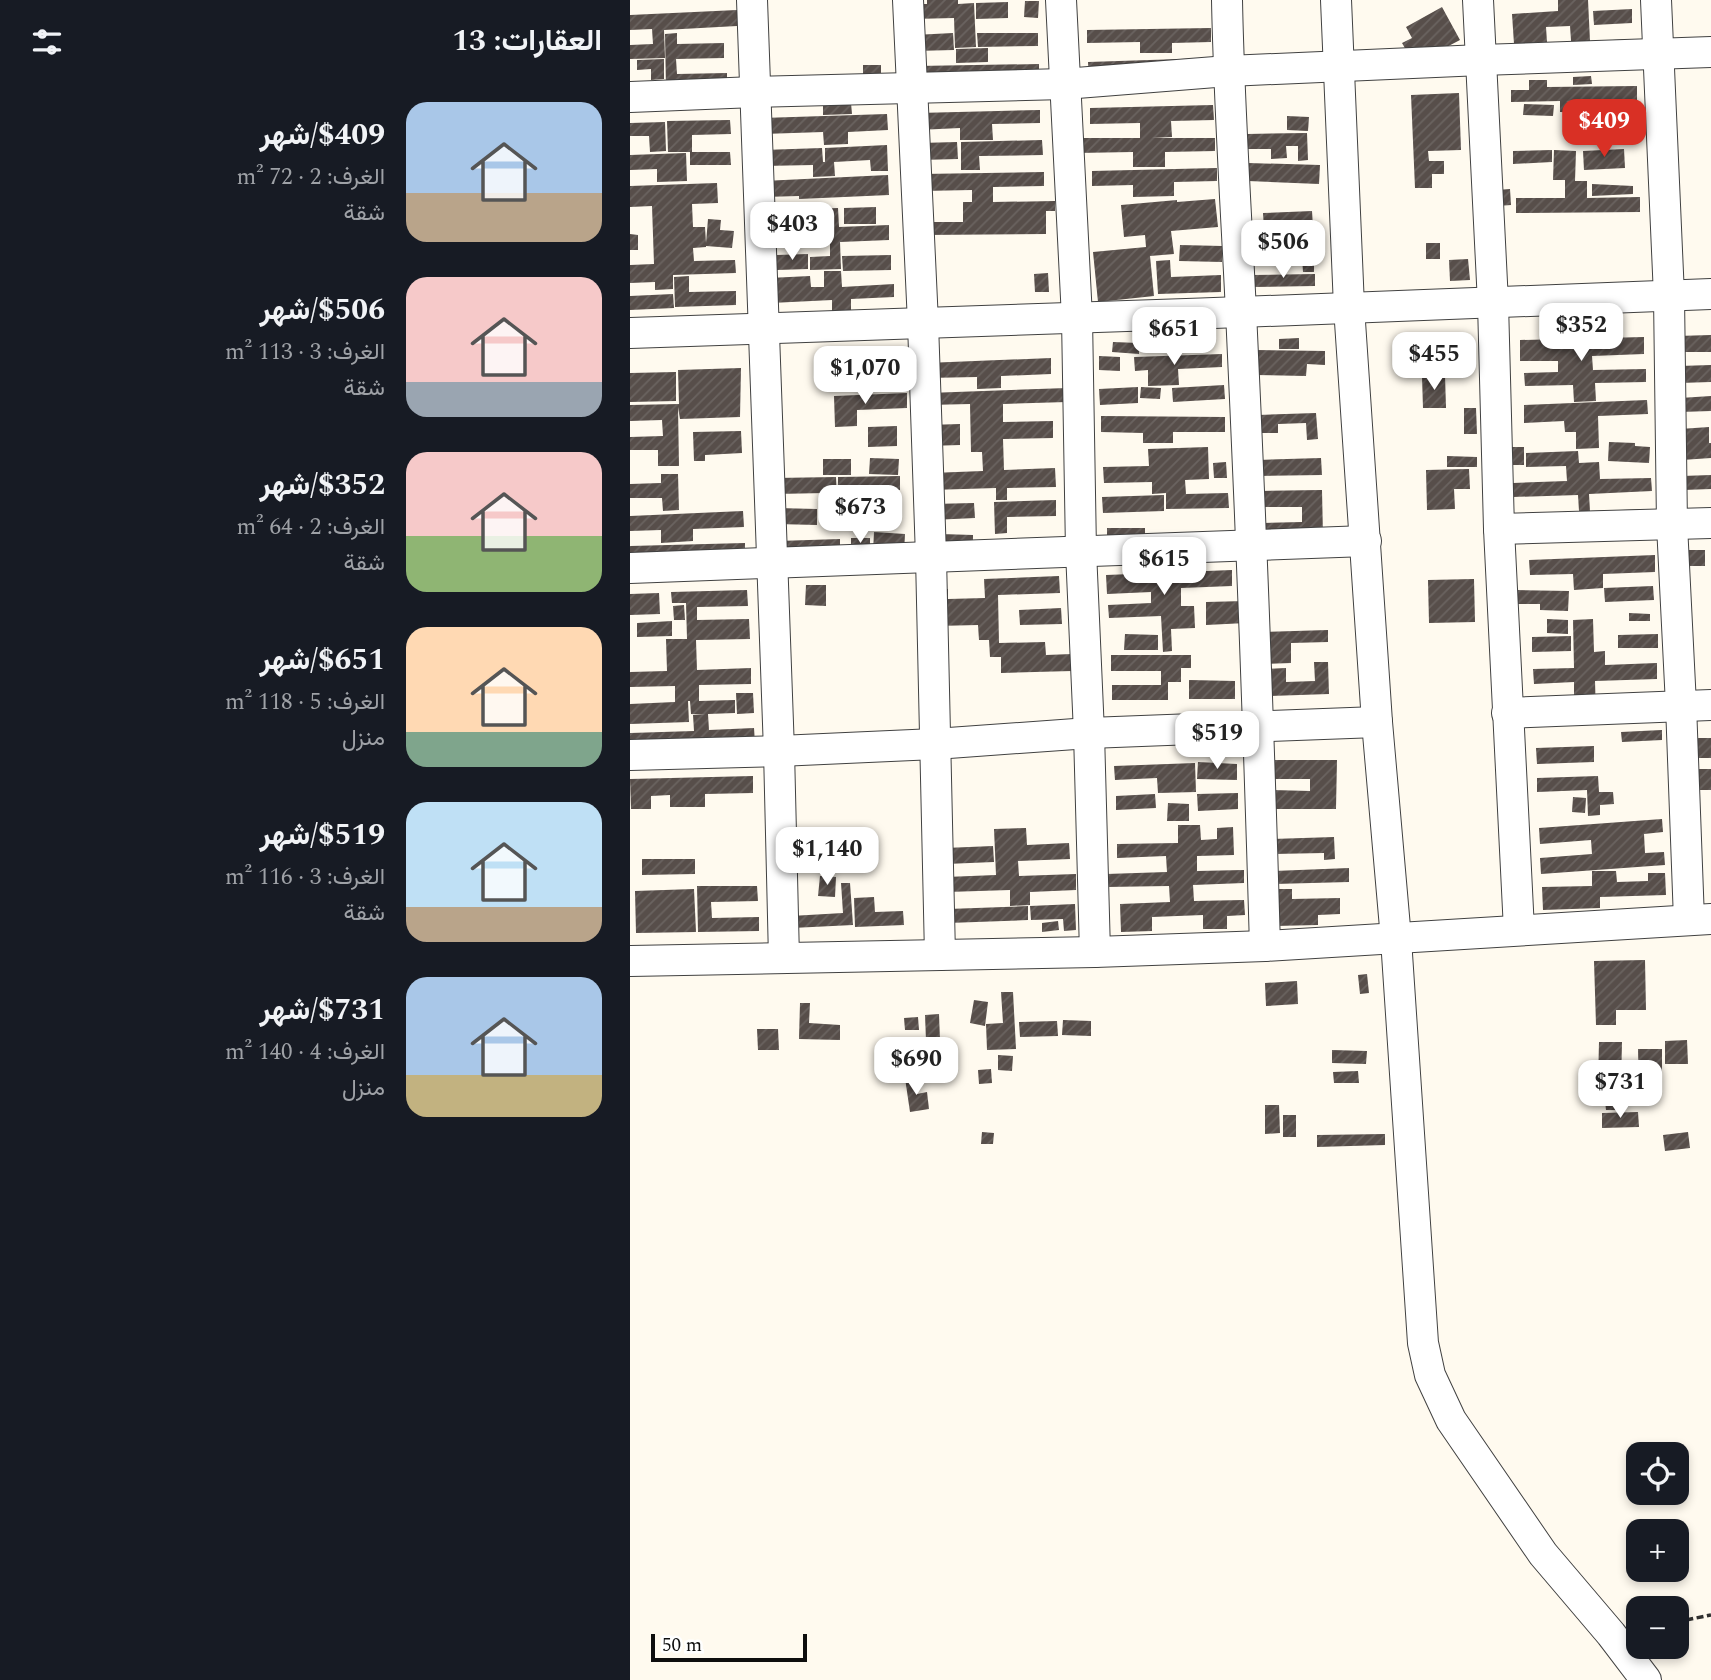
<!DOCTYPE html>
<html lang="ar">
<meta charset="utf-8">
<style>
body{margin:0;font-family:Spectral,Vazirmatn,serif;background:#20242c;color:#f1f3f6;direction:rtl;height:100vh;display:flex;flex-direction:column;font-size:26px;white-space:nowrap}
*{box-sizing:border-box;margin:0}
p{font-size:23px;color:#9ea1a6}
.icon{flex:none;width:38px;height:38px;fill:none;stroke:currentColor;stroke-width:2;stroke-linecap:round;stroke-linejoin:round}
.map{position:relative;flex:1;overflow:hidden;direction:ltr}
.side{display:flex;flex-direction:column;background:#171b24;width:630px}
.side>*{flex:none}
.fabs{position:absolute;left:996px;top:1442px;display:grid;gap:14px}
.fabs a{display:grid;place-items:center;width:63px;height:63px;border-radius:14px;background:#171b24;box-shadow:0 4px 10px #0003;font-size:35px}
.scale{position:absolute;left:21px;bottom:18px;width:156px;box-sizing:border-box;padding-left:7px;border:4px solid #0e0e0e;border-top:0;font-size:19px;line-height:24px;white-space:nowrap;color:#0e0e0e;-webkit-text-stroke:5px #fff;paint-order:stroke}
.price{position:absolute;translate:-50% -60px;padding:0 16px;border-radius:14px;background:#fff;color:#222;font-size:23px;line-height:46px;filter:drop-shadow(0 2px 4px #0008)}
.price::after{content:'';position:absolute;left:50%;top:42px;width:21px;height:16px;margin-left:-10px;background:inherit;clip-path:polygon(0 0,100% 0,50% 100%)}
.price.current{background:#d93025;color:#fff}
ul{padding:0;list-style:none}
li{display:flex;align-items:center;gap:21px;height:175px;padding:0 28px}
li span{display:grid;place-items:center;flex:none;width:196px;height:140px;border-radius:21px;color:#555}
li>.icon{margin-inline-start:auto}
span .icon{width:84px;height:84px;fill:#fffc;stroke-width:1}
li b{font-size:30px}
h2{display:flex;justify-content:space-between;align-items:center;height:84px;padding:0 28px;font-size:30px}
main{display:flex;flex:1;min-height:0}
.map>svg:first-child{display:block}
.building{fill:url(#building-hatch)}
.lines{fill:none;stroke-linecap:round;stroke-linejoin:round}
.minor-casing{stroke:#414141;stroke-width:32}
.path{stroke:#303030;stroke-width:3.5;stroke-dasharray:7 3.5;stroke-linecap:butt}
.minor{stroke:#fff;stroke-width:30}
</style>
<main>
<div class="map">
<svg width="1081" height="1680" viewBox="0 0 1081 1680">
<defs>
<pattern id="building-hatch" width="6" height="6" patternUnits="userSpaceOnUse" patternTransform="scale(1.75)"><rect width="6" height="6" fill="#574e4a"/><path d="M-1 1l2-2M0 6l6-6M5 7l2-2" fill="none" stroke="#6a6360"/></pattern>
</defs>
<rect width="100%" height="100%" fill="#fffaef"/>
<g class="building">
<polygon points="297,0 328,0 328,4 344,3 346,47 325,48 324,18 283,19 283,4 297,4"/>
<polygon points="928,0 958,0 960,41 1005,39 1006,51 942,55 940,26 916,27 917,42 884,44 882,14 928,11"/>
<polygon points="395,1 409,1 408,18 394,17"/>
<polygon points="378,2 378,18 346,19 346,3"/>
<polygon points="812,7 830,40 784,64 772,43 782,38 776,27"/>
<polygon points="1002,9 1002,23 964,25 963,11"/>
<polygon points="107,10 107,26 34,30 35,58 0,59 0,45 23,44 22,29 0,30 0,15"/>
<polygon points="581,28 581,42 542,43 542,53 510,53 510,42 457,43 457,30"/>
<polygon points="47,33 47,44 94,43 94,58 46,59 47,74 97,73 97,86 36,88 35,34"/>
<polygon points="323,33 324,50 284,51 284,35"/>
<polygon points="347,33 408,33 408,46 348,47"/>
<polygon points="358,48 358,62 326,63 326,49"/>
<polygon points="581,58 459,78 458,62"/>
<polygon points="34,59 34,79 21,80 21,69 7,70 7,60"/>
<polygon points="409,64 409,78 288,79 287,66"/>
<rect x="233" y="65" width="18" height="20"/>
<polygon points="961,76 962,84 943,85 943,77"/>
<polygon points="899,80 917,80 917,87 1007,86 1007,100 936,101 956,103 956,113 930,112 930,101 881,102 881,90 899,90"/>
<polygon points="829,93 831,150 798,151 799,161 814,161 814,174 802,174 802,188 785,188 781,95"/>
<polygon points="221,103 222,114 193,115 193,104"/>
<polygon points="894,104 924,105 923,116 893,115"/>
<polygon points="583,105 584,120 541,121 542,137 522,138 585,138 585,151 535,152 535,167 503,167 503,152 447,153 447,138 510,138 510,123 460,124 460,108"/>
<polygon points="410,110 410,123 362,124 363,140 330,140 330,128 288,130 288,113"/>
<polygon points="257,114 258,130 218,132 218,144 194,145 193,132 133,134 132,118"/>
<polygon points="657,116 679,117 678,131 657,130"/>
<polygon points="100,120 101,134 62,135 62,152 38,152 37,121"/>
<polygon points="35,122 36,151 20,152 19,136 0,136 0,123"/>
<polygon points="677,133 678,160 668,161 668,146 656,146 657,158 641,159 641,149 617,149 617,134"/>
<polygon points="412,140 413,155 349,156 350,170 331,170 331,142"/>
<polygon points="327,142 328,159 290,160 290,143"/>
<polygon points="257,145 258,171 241,171 240,160 204,162 205,176 183,177 183,165 133,166 133,150 192,148 193,162 195,162 195,148"/>
<polygon points="994,149 995,168 954,170 953,151"/>
<polygon points="922,150 922,162 883,164 883,151"/>
<polygon points="924,150 946,151 945,181 957,181 957,198 1010,197 1010,212 886,213 886,198 935,198 935,180 923,180"/>
<polygon points="60,152 100,152 101,165 60,165"/>
<polygon points="56,153 57,181 27,182 27,169 0,170 0,155"/>
<polygon points="618,163 690,165 689,184 618,181"/>
<polygon points="587,168 587,181 544,182 544,196 503,197 503,185 462,186 462,171"/>
<polygon points="414,172 414,186 363,187 363,202 425,201 425,211 416,211 416,234 293,235 292,222 333,222 333,202 342,202 342,190 292,191 291,174"/>
<polygon points="258,175 259,195 169,199 169,196 134,197 133,181"/>
<polygon points="87,183 88,203 62,204 63,227 75,227 76,243 78,219 91,220 90,230 104,231 102,248 76,246 76,247 63,248 64,261 105,260 106,273 43,275 43,289 25,290 25,282 0,283 0,265 24,264 22,206 0,207 0,186"/>
<polygon points="962,184 1003,186 1003,194 962,196"/>
<polygon points="880,189 881,205 868,206 867,190"/>
<polygon points="585,199 588,227 541,231 544,254 520,256 524,296 468,302 463,252 516,247 515,235 494,237 491,205 547,200 547,202"/>
<polygon points="246,207 246,224 214,224 214,208"/>
<polygon points="208,208 209,227 259,225 259,240 210,242 211,269 180,270 180,257 200,256 200,244 177,245 177,240 137,242 136,228 183,227 182,209"/>
<polygon points="682,211 683,227 634,229 633,213"/>
<polygon points="0,234 8,235 8,250 0,250"/>
<polygon points="684,243 684,272 673,272 672,257 620,259 620,245"/>
<rect x="796" y="243" width="14" height="16"/>
<polygon points="550,245 592,246 592,262 549,261"/>
<polygon points="178,254 178,269 147,270 146,255"/>
<polygon points="261,255 261,270 213,271 212,256"/>
<polygon points="838,259 840,280 820,281 819,260"/>
<polygon points="540,260 541,277 591,275 591,292 528,294 526,261"/>
<polygon points="194,271 211,271 212,287 264,284 264,297 221,299 221,310 202,311 202,300 141,303 139,278 180,276 181,287 194,287"/>
<polygon points="418,273 419,292 405,292 404,274"/>
<polygon points="685,274 685,286 622,287 622,275"/>
<polygon points="59,276 59,292 106,291 106,305 45,307 44,277"/>
<polygon points="43,294 44,308 0,310 0,296"/>
<polygon points="961,327 961,337 945,337 945,328"/>
<polygon points="1081,335 1081,352 1048,352 1047,336"/>
<polygon points="1014,337 1014,354 962,356 963,370 1016,369 1016,382 965,383 966,401 944,402 943,385 895,386 894,373 928,372 928,361 890,361 890,340"/>
<polygon points="669,338 669,349 649,349 649,339"/>
<polygon points="483,342 509,343 509,354 482,352"/>
<polygon points="806,345 807,361 792,361 791,346"/>
<polygon points="625,350 695,351 695,365 677,364 676,376 624,375"/>
<polygon points="592,354 592,367 548,369 549,385 518,386 518,370 505,371 504,357"/>
<polygon points="469,356 490,357 490,371 469,370"/>
<polygon points="421,358 421,374 371,376 371,388 347,389 347,377 297,378 296,363"/>
<polygon points="1081,365 1081,382 1049,383 1049,366"/>
<polygon points="111,368 110,417 50,419 48,407 49,466 28,466 28,450 0,450 0,437 33,436 32,420 0,421 0,405 49,404 48,370"/>
<polygon points="46,372 46,401 0,402 0,373"/>
<polygon points="815,376 816,408 793,408 792,377"/>
<polygon points="594,385 595,399 543,402 542,388"/>
<polygon points="508,387 508,403 470,405 469,389"/>
<polygon points="511,387 531,388 530,399 510,398"/>
<polygon points="437,388 437,402 373,404 373,422 423,421 423,438 373,439 374,470 425,468 426,487 377,488 377,500 366,500 366,488 301,490 301,473 353,471 352,452 341,452 340,404 298,405 298,393"/>
<polygon points="277,393 277,408 227,410 227,426 205,427 204,396"/>
<polygon points="1081,396 1081,411 1050,412 1050,398"/>
<polygon points="1017,400 1018,414 968,416 969,448 946,449 946,432 935,432 934,421 894,423 894,405"/>
<polygon points="834,408 846,408 847,434 834,434"/>
<polygon points="686,413 688,439 677,440 676,423 648,424 648,433 628,433 628,415"/>
<polygon points="471,416 595,417 595,432 543,432 543,443 513,443 513,433 471,432"/>
<polygon points="330,424 330,445 298,446 298,425"/>
<polygon points="267,426 267,446 238,447 238,427"/>
<polygon points="1079,427 1079,443 1081,443 1081,458 1052,460 1050,429"/>
<polygon points="111,431 112,453 75,455 75,461 64,461 63,432"/>
<polygon points="979,442 1005,443 1005,446 1020,447 1019,463 978,461"/>
<polygon points="578,447 579,479 555,480 556,494 598,493 599,508 536,509 536,493 522,494 522,482 474,483 473,467 519,466 518,449"/>
<rect x="882" y="447" width="12" height="18"/>
<polygon points="948,451 949,463 969,462 970,479 1021,478 1022,491 959,494 960,511 1021,509 1022,523 898,514 949,511 948,495 883,497 883,483 937,481 936,466 896,467 896,453"/>
<polygon points="817,456 847,457 847,467 817,467"/>
<polygon points="240,458 269,459 268,475 239,474"/>
<polygon points="691,458 692,475 629,476 628,460"/>
<rect x="193" y="459" width="28" height="16"/>
<polygon points="596,462 597,478 584,478 583,463"/>
<polygon points="839,469 840,489 824,489 825,509 797,510 796,470"/>
<polygon points="31,474 48,474 49,510 33,511 32,498 0,498 0,484 31,483"/>
<polygon points="1081,475 1081,489 1053,490 1052,476"/>
<polygon points="270,476 270,490 208,491 208,477"/>
<polygon points="206,477 207,503 197,504 196,493 145,494 145,478"/>
<polygon points="692,490 693,536 633,537 632,523 672,522 672,507 630,507 630,491"/>
<polygon points="209,493 227,493 228,503 209,504"/>
<polygon points="534,495 534,511 473,513 472,497"/>
<polygon points="426,500 426,516 377,517 377,533 365,534 364,502"/>
<polygon points="344,503 345,518 302,520 302,504"/>
<polygon points="230,506 270,507 270,521 230,520"/>
<polygon points="192,507 207,508 206,523 191,522"/>
<polygon points="147,508 187,509 187,525 146,524"/>
<polygon points="113,511 114,527 63,529 63,541 31,543 31,530 0,531 0,516"/>
<rect x="477" y="528" width="38" height="10"/>
<polygon points="244,532 275,534 274,553 243,552"/>
<polygon points="311,534 343,535 343,548 310,547"/>
<polygon points="221,538 240,538 240,552 221,553"/>
<polygon points="210,539 210,552 148,554 148,541"/>
<polygon points="115,543 115,557 0,561 0,546"/>
<rect x="1056" y="550" width="19" height="16"/>
<polygon points="1025,555 1025,572 973,574 973,588 944,590 943,574 900,575 899,560"/>
<polygon points="602,570 602,586 551,588 551,606 564,606 565,628 541,629 542,651 533,652 531,616 479,618 478,605 521,603 521,592 477,594 476,575"/>
<polygon points="429,576 430,593 368,595 369,643 415,642 416,655 442,654 442,671 371,673 371,657 360,657 359,640 349,640 348,625 306,626 305,589 318,589 318,599 355,598 354,579"/>
<polygon points="844,579 845,622 799,623 798,580"/>
<polygon points="176,585 196,585 196,606 175,605"/>
<polygon points="1023,586 1024,600 975,602 974,588"/>
<polygon points="117,590 118,606 67,607 67,620 119,619 120,639 66,640 67,670 121,668 121,684 69,685 69,701 105,700 105,713 78,714 79,730 124,728 125,743 0,748 0,733 64,731 63,715 75,715 61,714 60,701 58,701 59,722 0,724 0,704 45,702 45,686 0,687 0,672 37,671 36,639 57,639 56,603 42,603 41,592"/>
<polygon points="887,590 939,591 938,611 910,610 910,604 887,604"/>
<polygon points="29,593 30,614 0,615 0,594"/>
<polygon points="615,601 616,623 576,625 576,602"/>
<polygon points="54,605 55,620 44,620 43,606"/>
<polygon points="431,608 432,624 390,625 389,610"/>
<polygon points="999,613 1020,614 1020,621 999,621"/>
<polygon points="917,619 938,620 938,634 917,633"/>
<polygon points="963,619 964,652 975,651 975,665 1027,663 1027,679 965,681 966,716 944,699 944,682 904,684 903,669 944,668 943,620"/>
<polygon points="42,621 42,636 7,637 7,623"/>
<polygon points="698,630 698,642 661,643 661,663 635,664 635,632"/>
<polygon points="495,634 528,635 528,650 494,650"/>
<polygon points="1028,634 1028,648 988,648 988,635"/>
<polygon points="941,636 941,651 902,652 902,637"/>
<polygon points="481,655 561,655 561,668 551,668 551,682 538,682 538,700 482,700 482,685 531,685 531,671 481,671"/>
<polygon points="684,662 698,662 699,694 637,696 636,669 656,668 656,682 685,681"/>
<polygon points="559,680 605,681 605,699 559,699"/>
<polygon points="106,693 123,693 124,713 107,714"/>
<polygon points="1032,730 1032,740 992,742 991,732"/>
<rect x="1064" y="738" width="17" height="20"/>
<polygon points="964,746 964,762 907,764 906,748"/>
<polygon points="639,760 707,760 706,809 642,809 642,790 680,791 680,779 639,779"/>
<polygon points="568,762 607,764 607,780 567,779"/>
<polygon points="565,763 566,792 528,793 527,778 485,780 484,766"/>
<polygon points="1065,769 1081,769 1081,790 1066,790"/>
<polygon points="123,776 123,793 75,794 75,807 40,807 40,795 21,796 21,809 1,809 0,779"/>
<polygon points="968,776 969,792 983,792 984,804 970,805 970,815 958,816 957,790 907,792 907,778"/>
<polygon points="608,793 608,809 568,811 567,794"/>
<polygon points="525,794 526,808 486,810 486,796"/>
<polygon points="943,797 956,798 955,813 942,812"/>
<polygon points="538,803 559,804 559,821 537,821"/>
<polygon points="1032,819 1033,832 1014,834 1015,853 1034,852 1035,865 911,874 910,858 962,854 961,840 910,844 909,828"/>
<polygon points="548,825 570,825 571,840 587,839 587,828 603,827 604,855 567,856 567,871 614,870 614,883 563,885 564,901 614,900 615,915 597,916 597,929 573,929 573,915 522,917 522,931 491,932 490,904 540,902 539,886 476,887 476,874 537,872 536,856 487,858 487,844 548,843"/>
<polygon points="396,828 397,845 439,843 440,859 388,861 389,876 446,874 446,890 400,892 400,905 380,906 380,890 317,892 316,877 366,875 364,829"/>
<polygon points="178,832 200,834 199,843 178,841"/>
<polygon points="704,837 705,859 694,860 694,853 643,854 642,839"/>
<polygon points="363,846 364,862 316,864 315,848"/>
<polygon points="160,852 220,854 220,868 160,866"/>
<polygon points="12,859 65,859 65,874 12,875"/>
<polygon points="719,868 719,882 644,884 644,871"/>
<polygon points="962,871 986,871 987,882 1018,881 1018,873 1035,873 1036,895 970,897 970,908 913,910 912,887 962,886"/>
<polygon points="190,876 206,877 205,897 188,896"/>
<polygon points="211,883 220,883 223,925 162,928 161,916 213,913"/>
<polygon points="67,886 127,886 128,901 81,902 82,918 129,917 129,931 68,932"/>
<polygon points="64,889 66,932 6,933 5,891"/>
<polygon points="645,889 662,889 662,899 710,898 710,914 688,915 688,925 645,926"/>
<polygon points="244,897 245,912 273,911 274,925 225,927 224,898"/>
<polygon points="445,904 446,930 434,931 433,919 401,920 400,906"/>
<polygon points="398,906 398,920 318,923 318,909"/>
<polygon points="428,921 429,930 412,932 412,923"/>
<polygon points="1015,960 1016,1010 986,1010 986,1025 966,1025 964,961"/>
<polygon points="737,974 739,993 730,994 728,975"/>
<polygon points="667,981 668,1004 636,1006 635,983"/>
<polygon points="371,992 383,992 386,1049 357,1050 356,1024 373,1023"/>
<polygon points="344,1000 358,1002 355,1026 340,1023"/>
<polygon points="170,1003 180,1003 179,1023 210,1025 210,1040 169,1039"/>
<polygon points="309,1014 310,1040 296,1040 295,1015"/>
<polygon points="288,1017 289,1030 275,1030 274,1018"/>
<polygon points="433,1020 461,1021 461,1036 432,1035"/>
<polygon points="427,1021 428,1036 390,1037 389,1022"/>
<polygon points="127,1029 148,1029 149,1050 128,1050"/>
<polygon points="1057,1040 1058,1064 1035,1064 1035,1041"/>
<polygon points="969,1042 992,1042 991,1084 968,1083"/>
<rect x="301" y="1048" width="9" height="17"/>
<polygon points="1008,1049 1032,1049 1032,1087 1009,1088"/>
<polygon points="702,1050 737,1051 736,1064 702,1063"/>
<polygon points="368,1055 383,1056 382,1071 368,1070"/>
<polygon points="361,1069 362,1083 349,1084 348,1070"/>
<polygon points="728,1071 729,1083 704,1083 703,1072"/>
<polygon points="285,1077 287,1094 297,1092 299,1109 280,1112 275,1078"/>
<polygon points="975,1101 994,1101 994,1110 976,1110"/>
<polygon points="635,1105 649,1105 650,1133 635,1134"/>
<polygon points="1008,1112 1009,1127 972,1128 972,1113"/>
<rect x="653" y="1115" width="13" height="22"/>
<polygon points="352,1132 364,1133 363,1144 351,1144"/>
<polygon points="1058,1132 1060,1148 1035,1151 1033,1135"/>
<polygon points="755,1134 755,1145 687,1147 687,1135"/>
</g>
<g class="lines">
<g class="minor-casing">
<g id="minor">
<polyline points="122,0 149,751 154,958"/>
<polyline points="278,0 293,323 301,557 310,955"/>
<polyline points="431,0 447,318 451,551 459,733 465,952"/>
<path d="M597 0C599 104 606 208 611 312 621 523 629 734 635 946"/>
<polyline points="706,0 719,307 747,722 766,939 793,1343 800,1375 821,1420 913,1554 981,1634 1016,1680"/>
<polyline points="848,0 863,303 869,529 889,930"/>
<polyline points="1026,0 1039,296 1042,525 1051,705 1059,920"/>
<polyline points="0,97 125,92 434,84 598,71 851,60 1081,52"/>
<path d="M0 333C360 321 721 309 1081 294"/>
<polyline points="869,529 1081,523"/>
<polyline points="0,568 736,541"/>
<polyline points="877,713 1081,705"/>
<polyline points="0,755 149,751 305,744 459,733 747,722"/>
<polyline points="0,961 465,952 635,946 1081,919"/>
</g>
</g>
<polyline class="path" points="1046,1622 1081,1615"/>
<use href="#minor" class="minor"/>
</g>
</svg>
<div class="fabs">
<a><svg class="icon" aria-label="locate" viewBox="0 0 24 24"><circle cx="12" cy="12" r="6"/><path d="M12 2v4M12 18v4M2 12h4M18 12h4"/></svg></a>
<a>+</a>
<a>−</a>
</div>
<div class="scale">50 m</div>
<b class="price current" style="left:974px;top:159px">$409</b>
<b class="price" style="left:162px;top:262px">$403</b>
<b class="price" style="left:653px;top:280px">$506</b>
<b class="price" style="left:951px;top:363px">$352</b>
<b class="price" style="left:544px;top:367px">$651</b>
<b class="price" style="left:804px;top:392px">$455</b>
<b class="price" style="left:235px;top:406px">$1,070</b>
<b class="price" style="left:230px;top:545px">$673</b>
<b class="price" style="left:534px;top:597px">$615</b>
<b class="price" style="left:587px;top:771px">$519</b>
<b class="price" style="left:197px;top:887px">$1,140</b>
<b class="price" style="left:286px;top:1097px">$690</b>
<b class="price" style="left:990px;top:1120px">$731</b>
</div>
<section class="side">
<h2>العقارات: 13<svg class="icon" aria-label="filters" viewBox="0 0 24 24"><path d="M4 7h16M4 17h16"/><circle cx="9" cy="7" r="2"/><circle cx="15" cy="17" r="2"/></svg></h2>
<ul>
<li><span style="background:linear-gradient(#a9c7e8 65%,#b9a48a 0)"><svg class="icon" aria-label="home" viewBox="0 0 24 24"><path d="M3 11l9-7 9 7M6 9v11h12V9"/></svg></span><div><b>$409/شهر</b><p>الغرف: 2 · 72 m²</p><p>شقة</p></div></li>
<li><span style="background:linear-gradient(#f6c9c9 75%,#9aa5b1 0)"><svg class="icon" aria-label="home" viewBox="0 0 24 24"><path d="M3 11l9-7 9 7M6 9v11h12V9"/></svg></span><div><b>$506/شهر</b><p>الغرف: 3 · 113 m²</p><p>شقة</p></div></li>
<li><span style="background:linear-gradient(#f6c9c9 60%,#8fb573 0)"><svg class="icon" aria-label="home" viewBox="0 0 24 24"><path d="M3 11l9-7 9 7M6 9v11h12V9"/></svg></span><div><b>$352/شهر</b><p>الغرف: 2 · 64 m²</p><p>شقة</p></div></li>
<li><span style="background:linear-gradient(#ffd9b3 75%,#7fa58c 0)"><svg class="icon" aria-label="home" viewBox="0 0 24 24"><path d="M3 11l9-7 9 7M6 9v11h12V9"/></svg></span><div><b>$651/شهر</b><p>الغرف: 5 · 118 m²</p><p>منزل</p></div></li>
<li><span style="background:linear-gradient(#bfe0f5 75%,#b9a48a 0)"><svg class="icon" aria-label="home" viewBox="0 0 24 24"><path d="M3 11l9-7 9 7M6 9v11h12V9"/></svg></span><div><b>$519/شهر</b><p>الغرف: 3 · 116 m²</p><p>شقة</p></div></li>
<li><span style="background:linear-gradient(#a9c7e8 70%,#c2b280 0)"><svg class="icon" aria-label="home" viewBox="0 0 24 24"><path d="M3 11l9-7 9 7M6 9v11h12V9"/></svg></span><div><b>$731/شهر</b><p>الغرف: 4 · 140 m²</p><p>منزل</p></div></li>
</ul>
</section>
</main>
